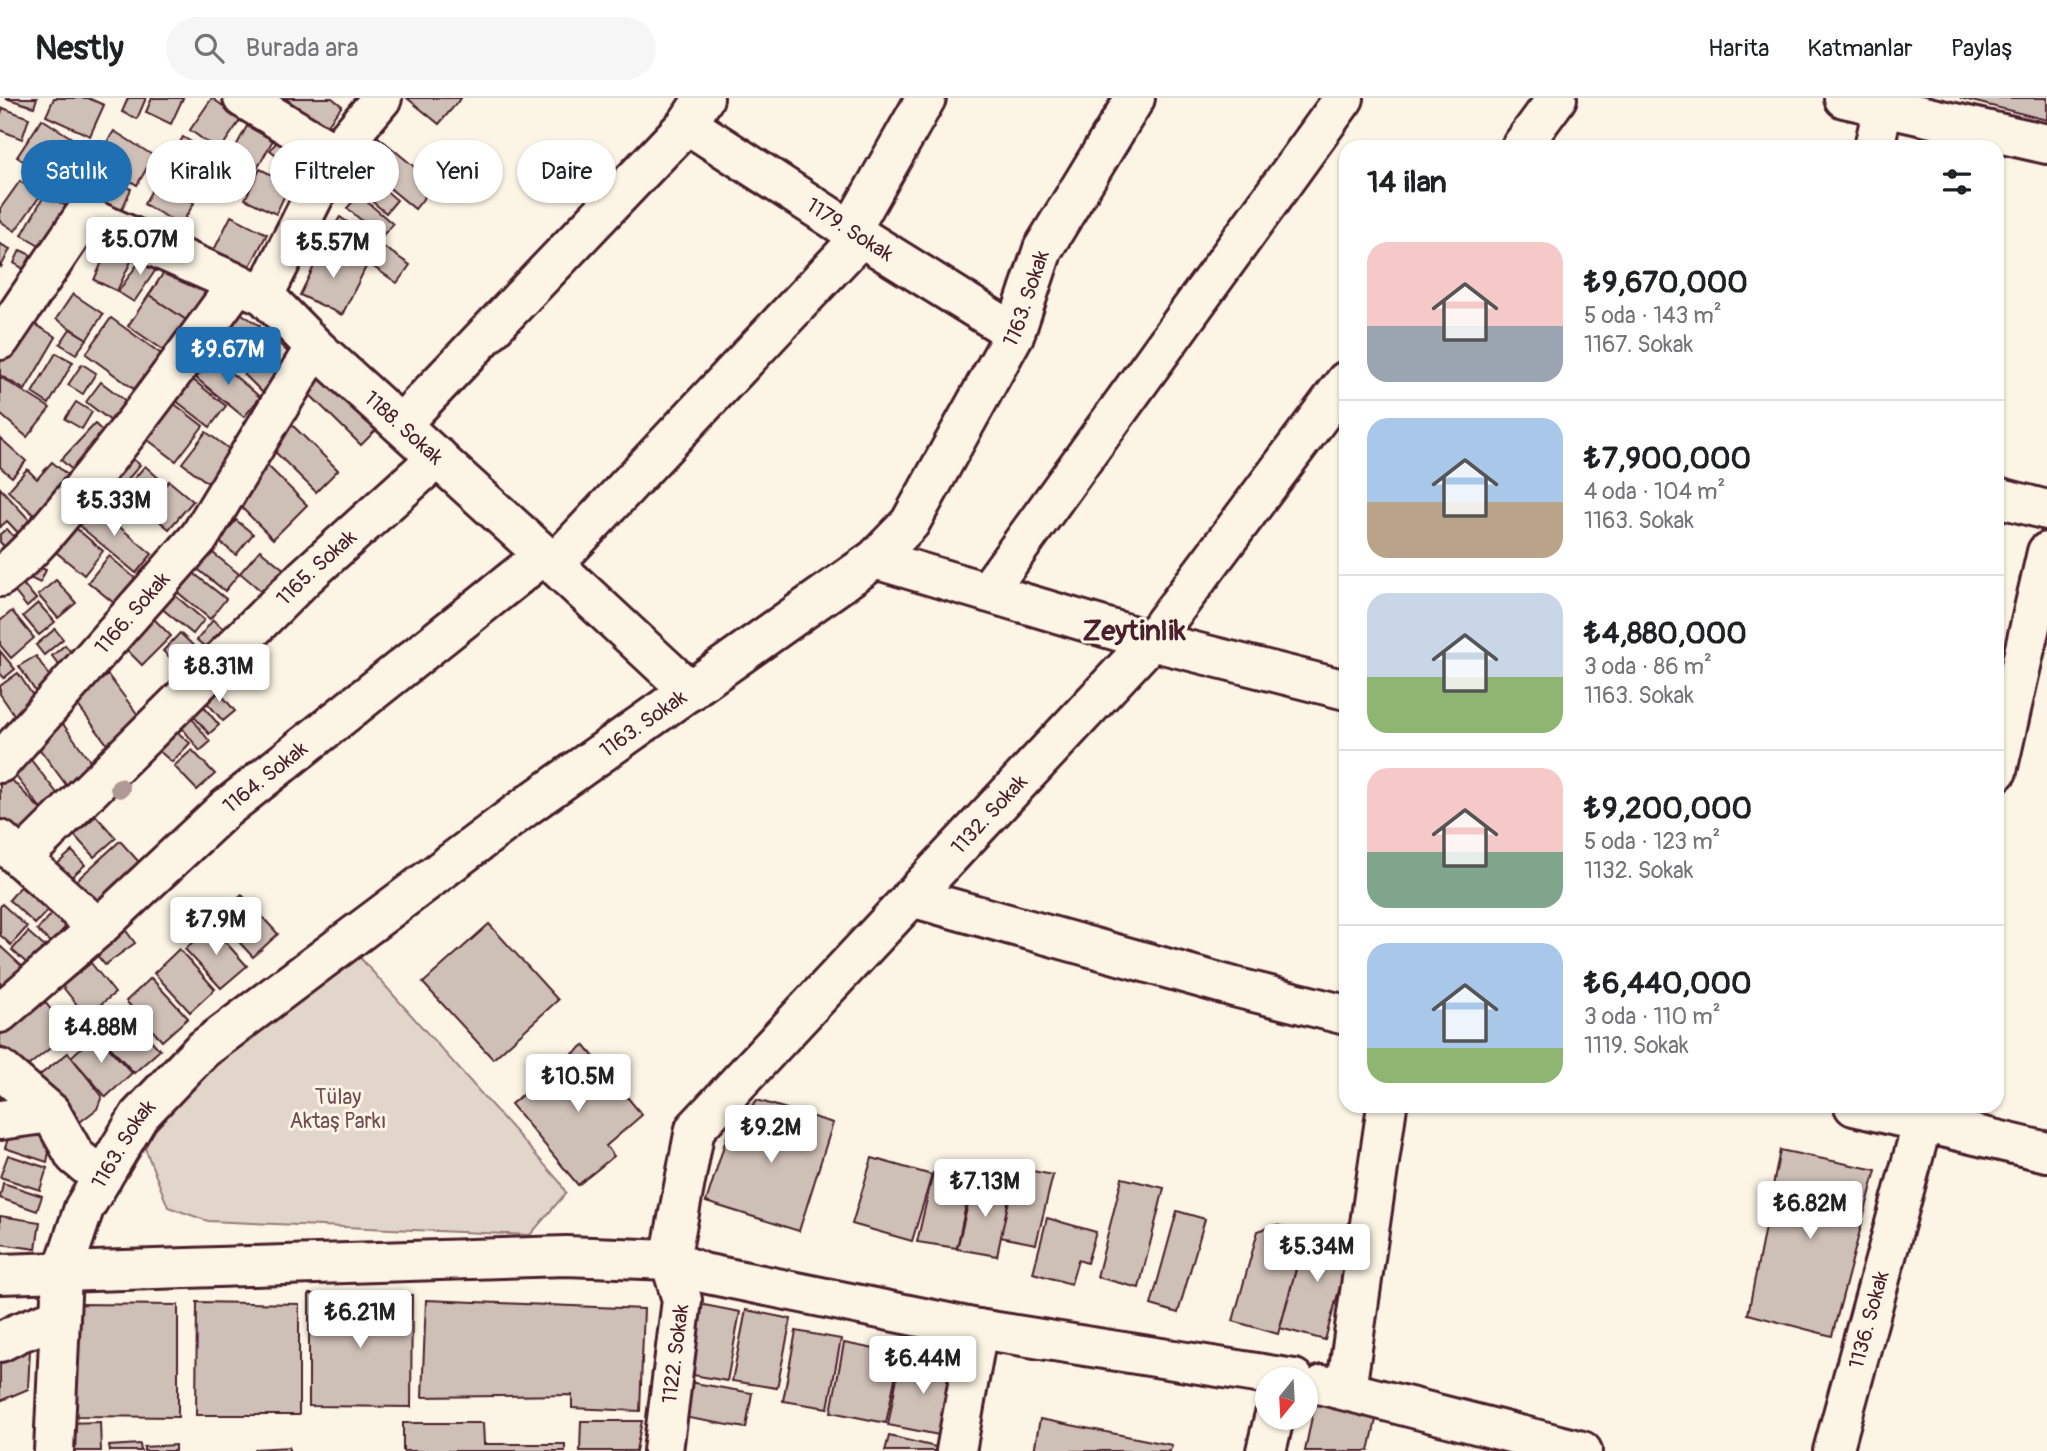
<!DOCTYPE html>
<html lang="tr">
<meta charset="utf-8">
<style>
body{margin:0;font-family:Pangolin,sans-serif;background:#f6f6f6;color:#202124;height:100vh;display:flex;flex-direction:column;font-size:26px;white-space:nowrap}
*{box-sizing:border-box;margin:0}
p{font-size:23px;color:#757577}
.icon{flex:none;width:38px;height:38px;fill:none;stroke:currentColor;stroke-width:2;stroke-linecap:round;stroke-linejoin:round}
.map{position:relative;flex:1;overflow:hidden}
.panel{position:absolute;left:1339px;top:42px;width:665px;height:973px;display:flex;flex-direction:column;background:#fff;border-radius:21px;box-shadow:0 2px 5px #0004}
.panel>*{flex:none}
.top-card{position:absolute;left:21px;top:42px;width:665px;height:63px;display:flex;gap:14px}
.needle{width:46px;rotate:198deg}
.controls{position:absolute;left:1255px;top:1269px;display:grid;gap:14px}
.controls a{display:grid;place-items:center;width:63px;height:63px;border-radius:50%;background:#fff;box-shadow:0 2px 5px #0004;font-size:35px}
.price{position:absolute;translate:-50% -60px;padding:0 16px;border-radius:7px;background:#fff;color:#222;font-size:23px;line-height:46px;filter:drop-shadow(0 2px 4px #0008)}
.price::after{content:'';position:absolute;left:50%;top:42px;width:21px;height:16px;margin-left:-10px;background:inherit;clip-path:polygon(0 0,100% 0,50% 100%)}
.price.selected{background:#1f6fb2;color:#fff}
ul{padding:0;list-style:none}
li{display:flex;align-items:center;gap:21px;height:175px;padding:0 28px}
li+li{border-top:2px solid #e0e0e0}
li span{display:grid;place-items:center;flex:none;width:196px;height:140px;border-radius:21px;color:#555}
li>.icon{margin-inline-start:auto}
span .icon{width:84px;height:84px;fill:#fffc;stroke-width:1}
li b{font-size:30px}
h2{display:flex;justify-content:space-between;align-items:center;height:84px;padding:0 28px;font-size:30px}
.pill{padding:0 24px;border-radius:32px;background:#fff;box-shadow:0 2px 5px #0004;font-size:24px;line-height:63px}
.pill.selected{background:#1f6fb2;color:#fff}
header{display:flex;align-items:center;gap:42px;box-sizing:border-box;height:98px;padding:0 35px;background:#fff;border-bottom:2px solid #e0e0e0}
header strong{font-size:33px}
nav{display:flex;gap:38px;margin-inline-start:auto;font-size:24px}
.search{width:490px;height:63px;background:#f6f6f6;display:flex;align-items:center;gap:18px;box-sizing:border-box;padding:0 24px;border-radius:38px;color:#757577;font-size:26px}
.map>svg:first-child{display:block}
.green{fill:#e2d5ca;stroke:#967a7a;stroke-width:2}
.building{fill:#cfc0b7;stroke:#4a1f2b;stroke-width:2}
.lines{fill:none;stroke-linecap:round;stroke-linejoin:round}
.minor-casing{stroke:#4a1f2b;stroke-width:44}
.minor{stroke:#fcf5e5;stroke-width:38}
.tree{fill:#af9895}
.labels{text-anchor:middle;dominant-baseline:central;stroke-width:6;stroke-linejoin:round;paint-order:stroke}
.street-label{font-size:21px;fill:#4a1f2b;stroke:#fcf5e5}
.park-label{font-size:21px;fill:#704c53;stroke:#fcf5e5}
.district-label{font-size:28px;font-weight:bold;fill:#4a1f2b;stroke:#fcf5e5}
</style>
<header>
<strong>Nestly</strong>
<div class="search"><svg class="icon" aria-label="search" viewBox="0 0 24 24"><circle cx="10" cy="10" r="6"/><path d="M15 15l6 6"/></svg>Burada ara</div>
<nav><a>Harita</a><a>Katmanlar</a><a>Paylaş</a></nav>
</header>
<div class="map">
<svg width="2047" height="1353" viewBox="0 0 2047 1353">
<rect width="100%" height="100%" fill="#fcf5e5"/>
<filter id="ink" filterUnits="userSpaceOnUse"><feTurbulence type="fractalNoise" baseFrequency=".0143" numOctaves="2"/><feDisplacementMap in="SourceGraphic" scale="14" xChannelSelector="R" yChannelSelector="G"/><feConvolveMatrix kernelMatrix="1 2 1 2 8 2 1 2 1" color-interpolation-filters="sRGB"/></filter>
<g filter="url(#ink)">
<polygon class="green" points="348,846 559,1083 566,1095 530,1137 208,1123 168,1109 138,1032"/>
<g class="building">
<polygon points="5,0 37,0 34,9"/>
<polygon points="54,0 88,0 104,7 90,38 46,18"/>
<polygon points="128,0 146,0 137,21 122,14"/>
<polygon points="152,0 183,0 171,26 146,14"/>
<polygon points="212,0 241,21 219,53 190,32"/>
<polygon points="285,0 332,0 342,8 325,30"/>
<polygon points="407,0 461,0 439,26"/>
<polygon points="1960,0 2047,0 2047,22"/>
<polygon points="3,10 29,20 22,41 0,32 0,18"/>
<polygon points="42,21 81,46 56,85 17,59"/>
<polygon points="247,28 273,42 253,78 228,63"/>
<polygon points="114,33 154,58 137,87 96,62"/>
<polygon points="282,38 305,58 294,71 270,52"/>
<polygon points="377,38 435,86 415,111 357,63"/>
<polygon points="183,39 218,60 207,79 172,58"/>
<polygon points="83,58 100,68 79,104 62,94"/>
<polygon points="168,63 205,84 197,98 160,76"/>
<polygon points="231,69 244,80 228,98 215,87"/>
<polygon points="260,71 290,86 276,116 245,101"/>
<polygon points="367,77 397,102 386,115 356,90"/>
<polygon points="110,82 131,91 120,116 99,108"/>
<polygon points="20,83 40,98 15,133 0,123 0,111"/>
<polygon points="157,83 194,105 181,127 144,106"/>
<polygon points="45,96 66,108 43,149 22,137"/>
<polygon points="359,97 393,126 381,139 347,110"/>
<polygon points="231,118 267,136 249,170 214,152"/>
<polygon points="340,119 410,167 397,185 328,138"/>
<polygon points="0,146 10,151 1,169 0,168"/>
<polygon points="110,146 134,157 117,193 94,182"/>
<polygon points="325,146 367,167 342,217 300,197"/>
<polygon points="20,152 31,157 24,171 14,165"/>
<polygon points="146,154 161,164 134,204 118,194"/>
<polygon points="170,165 213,195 192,226 149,197"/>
<polygon points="73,196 103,216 87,241 56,221"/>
<polygon points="149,197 192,226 171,257 128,228"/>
<polygon points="239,214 260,228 234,269 213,256"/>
<polygon points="111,220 171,263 145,299 86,256"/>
<polygon points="26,221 56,239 25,292 0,277 0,265"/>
<polygon points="284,227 304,247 293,259 272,239"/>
<polygon points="70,231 87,241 76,256 60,246"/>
<polygon points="268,253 287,272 263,295 244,276"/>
<polygon points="56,255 73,264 49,306 32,295"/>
<polygon points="213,260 260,299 244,319 196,280"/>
<polygon points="324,265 384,324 361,347 301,288"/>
<polygon points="82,266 96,275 83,296 68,287"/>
<polygon points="0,279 50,310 27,339 0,316"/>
<polygon points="192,281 226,308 210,329 175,302"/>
<polygon points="101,284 135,310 120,330 86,304"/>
<polygon points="168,301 203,328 176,363 140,336"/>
<polygon points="76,304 92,314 82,331 65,321"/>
<polygon points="286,321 338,372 316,394 264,343"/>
<polygon points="95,326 111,341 78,377 61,362"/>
<polygon points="206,334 232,353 208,385 182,365"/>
<polygon points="0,340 26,363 12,379 0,369"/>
<polygon points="128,357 140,367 119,392 107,382"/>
<polygon points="263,363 307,407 273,441 229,397"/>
<polygon points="52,364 77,385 42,424 8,393 27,371 37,381"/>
<polygon points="145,368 161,382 137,411 120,397"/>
<polygon points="169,383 193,403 169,431 145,411"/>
<polygon points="0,390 35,428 23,440 7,423 0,429"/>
<polygon points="92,406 152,456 136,475 76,425"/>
<polygon points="236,422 253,436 236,457 219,443"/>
<polygon points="71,426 103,453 84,477 51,450"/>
<polygon points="7,431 19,445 9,454 0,444 0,436"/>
<polygon points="203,447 239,476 225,493 189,464"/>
<polygon points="260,452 286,473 266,497 240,475"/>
<polygon points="109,458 135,480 114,505 88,484"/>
<polygon points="32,466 46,472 40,485 26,478"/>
<polygon points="191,473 226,501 210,521 175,492"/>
<polygon points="56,482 76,505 58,520 38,497"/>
<polygon points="23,486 36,501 27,509 15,494"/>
<polygon points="172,495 204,522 193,536 160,509"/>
<polygon points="38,505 55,524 39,537 23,518"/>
<polygon points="12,513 34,540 11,560 0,547 0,523"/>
<polygon points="150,517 171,538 142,567 121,546"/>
<polygon points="213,522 232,538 216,558 197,542"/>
<polygon points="55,531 63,541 44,557 36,547"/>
<polygon points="180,535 197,551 180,569 163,553"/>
<polygon points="65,547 78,562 64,573 52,558"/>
<polygon points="0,553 15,571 4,580 0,575"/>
<polygon points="36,558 58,591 41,602 19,568"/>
<polygon points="18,575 41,610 19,624 0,596 0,588"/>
<polygon points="108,577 147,629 113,654 74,602"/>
<polygon points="215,589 235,613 223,623 203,600"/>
<polygon points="203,608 219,627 209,636 192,616"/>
<polygon points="188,615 210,644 200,653 177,623"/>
<polygon points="57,618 97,672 70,692 30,638"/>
<polygon points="176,633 190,645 172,664 158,652"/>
<polygon points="192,652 215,676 197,692 174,668"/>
<polygon points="24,653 60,699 43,713 7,667"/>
<polygon points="4,674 42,713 10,744 0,734 0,678"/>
<polygon points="96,718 116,740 94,759 74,737"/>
<polygon points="120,743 139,764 86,812 67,791"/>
<polygon points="72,753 85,767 68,782 55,768"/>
<polygon points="23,786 50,810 35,826 9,802"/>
<polygon points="242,797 278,836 253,859 216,819"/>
<polygon points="2,806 27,829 11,847 0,837 0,809"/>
<polygon points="57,810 71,823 51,845 37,832"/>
<polygon points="121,826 135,845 105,867 90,849"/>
<polygon points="489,826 558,902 493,961 423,885"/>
<polygon points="211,828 247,868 221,890 185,851"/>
<polygon points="28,834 46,850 30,868 12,852"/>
<polygon points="0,848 26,872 6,893 0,887"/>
<polygon points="179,851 215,891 190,914 154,875"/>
<polygon points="91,865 115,895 86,918 62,888"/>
<polygon points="151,880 188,920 162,943 126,903"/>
<polygon points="45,904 69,935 23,972 0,947 0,937"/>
<polygon points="124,913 160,952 134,975 98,936"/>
<polygon points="96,936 132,975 106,999 71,959"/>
<polygon points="584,947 642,1017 606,1048 614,1058 578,1087 511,1006"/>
<polygon points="68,955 102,998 97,1011 68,1033 31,984"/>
<polygon points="757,1002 833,1025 799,1133 706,1104 728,1035"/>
<polygon points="12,1028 54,1030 47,1064 5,1050"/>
<polygon points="1780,1052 1876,1072 1832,1238 1748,1216"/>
<polygon points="8,1057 47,1070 40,1092 0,1079"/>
<polygon points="872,1060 932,1077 912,1143 852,1126"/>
<polygon points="1017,1070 1053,1077 1036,1146 1000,1139"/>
<polygon points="933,1075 971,1083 957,1150 917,1144"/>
<polygon points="1122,1080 1164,1090 1139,1190 1097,1179"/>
<polygon points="974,1082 1011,1090 997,1158 957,1151"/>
<polygon points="3,1085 42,1098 37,1113 0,1100"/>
<polygon points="1177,1113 1205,1121 1178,1215 1151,1207"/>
<polygon points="0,1118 40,1124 36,1151 0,1146"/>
<polygon points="1047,1120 1096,1134 1087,1165 1078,1162 1071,1186 1033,1175"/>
<polygon points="1276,1127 1306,1135 1278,1236 1233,1223 1258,1133"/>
<polygon points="1322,1133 1353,1142 1325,1242 1280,1230 1305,1139"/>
<polygon points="309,1196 412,1197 411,1309 309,1308"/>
<polygon points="426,1202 644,1211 640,1313 572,1310 572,1297 422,1299"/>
<polygon points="197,1204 299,1206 299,1317 196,1317"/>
<polygon points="694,1205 740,1214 727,1283 682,1275"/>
<polygon points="76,1206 178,1207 178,1319 76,1318"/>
<polygon points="746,1212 791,1221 777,1290 732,1283"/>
<polygon points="796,1233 841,1241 828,1310 783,1303"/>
<polygon points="844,1245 900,1256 886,1325 831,1314"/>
<polygon points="30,1251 28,1291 0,1303 0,1265"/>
<polygon points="901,1258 957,1269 944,1338 888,1327"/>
<polygon points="689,1284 752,1295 746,1330 683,1319"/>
<polygon points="1315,1304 1377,1317 1369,1353 1305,1353"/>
<polygon points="1040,1321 1172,1347 1170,1353 1034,1353"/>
<polygon points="581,1323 642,1323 636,1353 580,1353"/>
<polygon points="100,1324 101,1353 65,1353 64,1325"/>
<polygon points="403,1325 483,1325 484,1346 565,1346 565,1353 403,1353"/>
<polygon points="889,1338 940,1350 939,1353 885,1353"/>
<polygon points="140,1346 141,1353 110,1353 109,1348"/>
<polygon points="175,1347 175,1353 144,1353 144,1349"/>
<polygon points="289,1349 289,1353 255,1353 255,1351"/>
</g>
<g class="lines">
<g class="minor-casing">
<g id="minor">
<polyline points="243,0 335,56"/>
<polyline points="1844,0 2047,46"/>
<path id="s1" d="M687 26 861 139 1015 235"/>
<polyline points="1521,49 1557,0"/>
<polyline points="1874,49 1883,10"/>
<polyline points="851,132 926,0"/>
<polyline points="264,197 335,56 382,0"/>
<path id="s2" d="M0 242 84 118 264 197 315 249 544 457 690 593"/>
<polyline points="401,326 687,26 704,0"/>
<polyline points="1997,399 2047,412"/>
<polyline points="875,461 1151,543 1346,592"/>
<polyline points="554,466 861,139"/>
<path d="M0 479C32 455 58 420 84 389 138 323 188 254 238 185"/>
<polyline points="987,494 1344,0"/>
<path id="s3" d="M0 665 200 438 315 249"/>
<polyline points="1997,673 2047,454"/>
<polyline points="0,742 98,830"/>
<path id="s4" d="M21 761 305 479 438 359"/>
<polyline points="911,799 1234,889 1346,917"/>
<path id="s5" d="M0 915 98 830 225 711 544 457"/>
<polyline points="0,971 51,1015"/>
<polyline points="1854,1008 2047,1054"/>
<polyline points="0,1022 51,1015 75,1058 102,1080"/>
<polyline points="0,1176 566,1158 670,1162 703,1175 978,1231 1294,1281"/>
<polyline points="0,1244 18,1235 60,1219"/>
<polyline points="1323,1287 1582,1353"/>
<polyline points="1346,1292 1387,1008"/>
<path id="s6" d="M54 1353 62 1176 84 1110 139 1018 202 952 528 707 875 461 910 425 1015 235 1043 151 1135 0"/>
<path id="s7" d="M663 1353 682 1202 670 1162 695 1031 1151 543 1346 283"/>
<polyline points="956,1353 978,1231"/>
<polyline points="1266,1353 1274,1320"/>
<path id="s8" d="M1833 1353 1927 1008"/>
</g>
</g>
<use href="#minor" class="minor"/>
</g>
<circle class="tree" cx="120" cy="690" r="10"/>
</g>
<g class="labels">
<g class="street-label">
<text stroke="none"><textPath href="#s1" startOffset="194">1179. Sokak</textPath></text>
<text stroke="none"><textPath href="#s6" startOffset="1582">1163. Sokak</textPath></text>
<text stroke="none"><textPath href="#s2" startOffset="539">1188. Sokak</textPath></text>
<text stroke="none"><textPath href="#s4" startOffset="415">1165. Sokak</textPath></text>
<text stroke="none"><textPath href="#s3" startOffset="200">1166. Sokak</textPath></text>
<text stroke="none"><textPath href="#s6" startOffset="994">1163. Sokak</textPath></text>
<text stroke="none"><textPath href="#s5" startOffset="355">1164. Sokak</textPath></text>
<text stroke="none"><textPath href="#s7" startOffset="758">1132. Sokak</textPath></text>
<text stroke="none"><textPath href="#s6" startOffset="322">1163. Sokak</textPath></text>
<text stroke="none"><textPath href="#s8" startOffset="136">1136. Sokak</textPath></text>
<text stroke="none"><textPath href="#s7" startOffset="98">1122. Sokak</textPath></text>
</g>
<g class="park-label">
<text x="338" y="999">Tülay<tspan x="338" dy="24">Aktaş Parkı</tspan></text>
</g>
<g class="district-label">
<text x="1134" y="533">Zeytinlik</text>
</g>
</g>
</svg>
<div class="controls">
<a><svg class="needle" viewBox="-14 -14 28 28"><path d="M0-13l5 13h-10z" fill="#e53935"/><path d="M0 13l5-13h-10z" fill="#757577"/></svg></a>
</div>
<b class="price" style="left:140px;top:179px">₺5.07M</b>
<b class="price" style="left:333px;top:182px">₺5.57M</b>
<b class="price selected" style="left:228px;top:289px">₺9.67M</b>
<b class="price" style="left:114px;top:440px">₺5.33M</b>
<b class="price" style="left:219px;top:606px">₺8.31M</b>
<b class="price" style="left:216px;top:859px">₺7.9M</b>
<b class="price" style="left:101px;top:967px">₺4.88M</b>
<b class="price" style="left:578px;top:1016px">₺10.5M</b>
<b class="price" style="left:771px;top:1067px">₺9.2M</b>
<b class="price" style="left:985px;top:1121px">₺7.13M</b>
<b class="price" style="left:1810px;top:1143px">₺6.82M</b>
<b class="price" style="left:1317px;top:1186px">₺5.34M</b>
<b class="price" style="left:360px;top:1252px">₺6.21M</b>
<b class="price" style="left:923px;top:1298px">₺6.44M</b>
<div class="top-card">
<a class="pill selected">Satılık</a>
<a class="pill">Kiralık</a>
<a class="pill">Filtreler</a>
<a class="pill">Yeni</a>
<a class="pill">Daire</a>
</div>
<section class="panel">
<h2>14 ilan<svg class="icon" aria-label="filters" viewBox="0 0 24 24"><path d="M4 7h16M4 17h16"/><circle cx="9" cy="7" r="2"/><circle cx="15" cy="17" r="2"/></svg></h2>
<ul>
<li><span style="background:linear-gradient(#f6c9c9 60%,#9aa5b1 0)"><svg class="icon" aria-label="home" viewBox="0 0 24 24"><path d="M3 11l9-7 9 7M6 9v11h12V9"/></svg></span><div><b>₺9,670,000</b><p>5 oda · 143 m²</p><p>1167. Sokak</p></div></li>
<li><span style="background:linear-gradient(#a9c7e8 60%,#b9a48a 0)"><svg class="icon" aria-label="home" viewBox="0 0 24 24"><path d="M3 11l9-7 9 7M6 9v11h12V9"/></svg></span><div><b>₺7,900,000</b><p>4 oda · 104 m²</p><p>1163. Sokak</p></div></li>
<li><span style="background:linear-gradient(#c9d6e8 60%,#8fb573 0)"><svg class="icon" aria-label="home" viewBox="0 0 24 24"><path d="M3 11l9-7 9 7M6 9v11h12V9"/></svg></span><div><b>₺4,880,000</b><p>3 oda · 86 m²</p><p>1163. Sokak</p></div></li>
<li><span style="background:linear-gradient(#f6c9c9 60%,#7fa58c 0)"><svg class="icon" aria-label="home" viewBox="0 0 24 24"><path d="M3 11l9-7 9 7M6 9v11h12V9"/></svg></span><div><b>₺9,200,000</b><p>5 oda · 123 m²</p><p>1132. Sokak</p></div></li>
<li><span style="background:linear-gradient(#a9c7e8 75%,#8fb573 0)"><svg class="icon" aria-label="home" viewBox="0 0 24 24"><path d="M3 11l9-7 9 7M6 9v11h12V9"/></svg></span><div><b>₺6,440,000</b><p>3 oda · 110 m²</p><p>1119. Sokak</p></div></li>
</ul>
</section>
</div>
